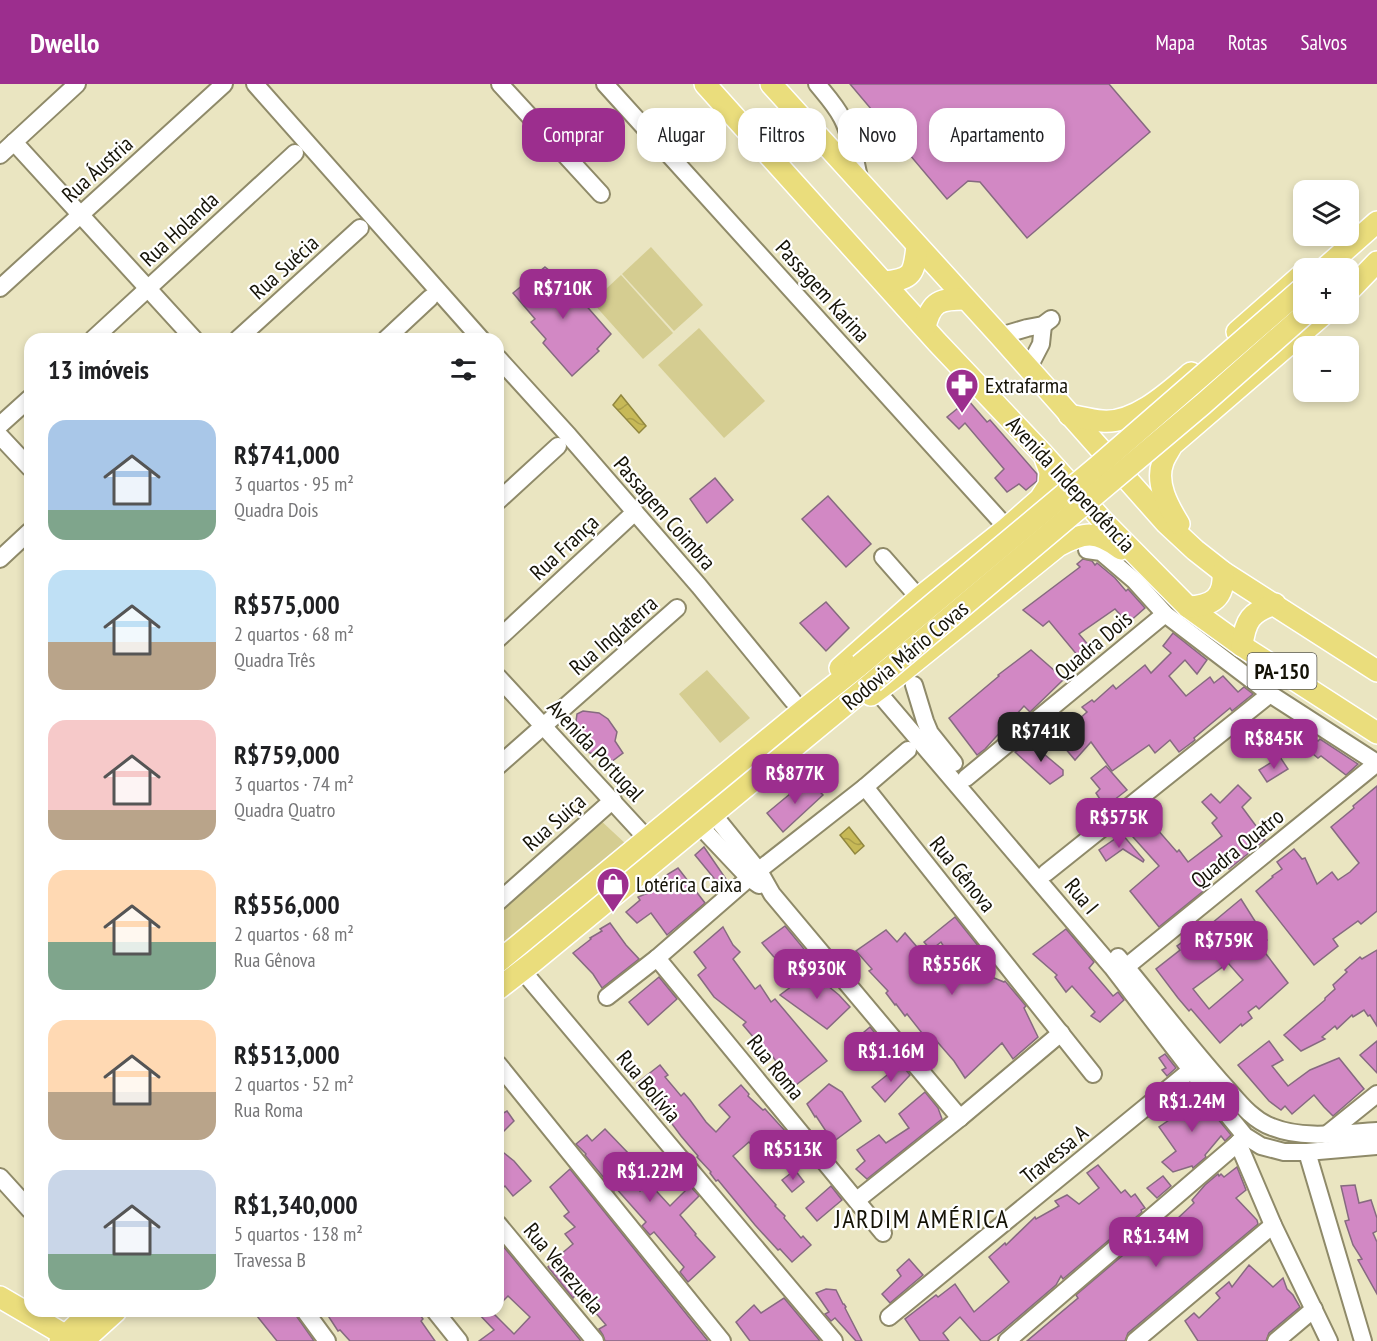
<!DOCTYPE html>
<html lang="pt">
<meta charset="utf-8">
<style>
body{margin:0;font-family:"PT Sans Narrow",sans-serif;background:#f2f2f2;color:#202124;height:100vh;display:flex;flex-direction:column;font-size:22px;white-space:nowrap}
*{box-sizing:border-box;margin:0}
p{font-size:20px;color:#757577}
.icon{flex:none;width:33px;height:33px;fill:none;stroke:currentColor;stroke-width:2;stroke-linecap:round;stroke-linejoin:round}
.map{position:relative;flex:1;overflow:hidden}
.side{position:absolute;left:24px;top:249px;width:480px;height:984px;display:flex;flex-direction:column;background:#fff;border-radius:18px;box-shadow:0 3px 9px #0003}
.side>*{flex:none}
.banner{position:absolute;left:522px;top:24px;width:570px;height:54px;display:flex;gap:12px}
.fabs{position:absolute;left:1293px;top:96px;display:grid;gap:12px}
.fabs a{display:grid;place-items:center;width:66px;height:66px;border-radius:12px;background:#fff;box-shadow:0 3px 9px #0003;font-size:30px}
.price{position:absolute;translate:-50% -51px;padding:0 14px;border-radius:12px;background:#9c2e8e;color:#fff;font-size:20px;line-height:39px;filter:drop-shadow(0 2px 3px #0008)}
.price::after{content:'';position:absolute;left:50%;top:36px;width:18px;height:14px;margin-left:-9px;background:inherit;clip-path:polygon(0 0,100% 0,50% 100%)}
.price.selected{background:#222;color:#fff}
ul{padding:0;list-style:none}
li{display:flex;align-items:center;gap:18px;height:150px;padding:0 24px}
li span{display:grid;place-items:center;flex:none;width:168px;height:120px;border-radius:18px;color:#555}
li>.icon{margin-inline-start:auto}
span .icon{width:72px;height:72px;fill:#fffc;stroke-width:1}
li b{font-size:26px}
h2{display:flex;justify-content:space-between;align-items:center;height:72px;padding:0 24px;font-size:26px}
.pill{padding:0 21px;border-radius:18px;background:#fff;box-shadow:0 3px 9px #0003;font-size:21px;line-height:54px}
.pill.selected{background:#9c2e8e;color:#fff}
header{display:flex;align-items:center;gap:36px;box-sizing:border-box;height:84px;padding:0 30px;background:#9c2e8e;color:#fff}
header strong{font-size:28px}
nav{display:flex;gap:33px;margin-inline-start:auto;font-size:21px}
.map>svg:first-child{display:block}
.park{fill:#d5cd91}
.water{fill:url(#water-waves);stroke:#91873f;stroke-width:1.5}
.building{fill:#d288c4;stroke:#866a80;stroke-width:1.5;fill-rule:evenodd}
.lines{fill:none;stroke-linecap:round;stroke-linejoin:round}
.minor-casing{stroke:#8f8a69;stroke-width:20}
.major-casing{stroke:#fff;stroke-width:24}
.minor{stroke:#fff;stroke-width:16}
.major{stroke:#eadd7c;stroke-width:21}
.major-bridge-casing{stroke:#fff;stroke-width:24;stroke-linecap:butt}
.major-bridge{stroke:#eadd7c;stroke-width:21}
.labels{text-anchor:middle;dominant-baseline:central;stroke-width:4.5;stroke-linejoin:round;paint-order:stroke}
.shield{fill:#fff;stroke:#5a5951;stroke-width:1.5}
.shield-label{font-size:21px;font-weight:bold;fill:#141206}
.street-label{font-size:22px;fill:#141206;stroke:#fff}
.poi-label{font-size:22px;fill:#141206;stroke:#fff;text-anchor:start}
.quarter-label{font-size:26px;letter-spacing:1.5px;fill:#141206;stroke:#fff}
</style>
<header>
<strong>Dwello</strong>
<nav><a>Mapa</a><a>Rotas</a><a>Salvos</a></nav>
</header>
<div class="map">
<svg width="1377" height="1257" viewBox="0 0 1377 1257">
<defs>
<pattern id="water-waves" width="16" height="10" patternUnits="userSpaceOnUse" patternTransform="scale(1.5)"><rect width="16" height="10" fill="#c7b957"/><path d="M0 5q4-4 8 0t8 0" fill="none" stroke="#aa9e4a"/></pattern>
</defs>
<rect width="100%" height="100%" fill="#eae5c1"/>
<g class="park">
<polygon points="651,163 703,221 674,247 622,190"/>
<polygon points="621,191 673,249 643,275 592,218"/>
<polygon points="699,244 765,317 724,354 658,281"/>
<polygon points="707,586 750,634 720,659 679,610"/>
<polygon points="598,734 627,761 498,863 498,830"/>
</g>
<g class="water">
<polygon points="621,311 646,342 639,349 613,321"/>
<polygon points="849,743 864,762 855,770 840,751"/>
</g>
<g class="building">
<polygon points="850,0 1109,0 1150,48 1027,154 980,98 968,97 947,115"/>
<polygon points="545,183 569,202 611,250 597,265 599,267 572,292 543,259 546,255 531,238 535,235 513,209"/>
<polygon points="968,316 987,338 990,336 1037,390 1037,397 1026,406 1019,400 1007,408 995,394 1004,385 965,339 959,345 947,333"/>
<polygon points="715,394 733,416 707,439 690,415"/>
<polygon points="828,412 871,460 846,483 802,435"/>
<polygon points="1083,475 1092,477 1095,481 1097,479 1115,494 1126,507 1128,505 1145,524 1128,539 1115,525 1079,550 1095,569 1083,578 1049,537 1043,542 1023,526 1080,483 1077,480"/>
<polygon points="826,518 849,544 826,567 800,539"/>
<polygon points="1173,549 1207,576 1197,590 1185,576 1169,592 1186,612 1210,593 1214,599 1223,592 1238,608 1244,603 1253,610 1232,627 1230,624 1194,654 1195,656 1179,668 1170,656 1155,669 1149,661 1112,687 1091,658 1075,676 1048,644 1060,638 1069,644 1087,628 1082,623 1092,616 1094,618 1113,601 1116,605 1145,581 1151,589 1171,569 1163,562"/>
<polygon points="1031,566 1064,595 1030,628 1024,622 985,665 977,671 949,634 999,592 998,591"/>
<polygon points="583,627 599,629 608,635 617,648 615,657 623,669 611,678 606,672 590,669 582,663 576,648 576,637 577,630"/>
<polygon points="1311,652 1318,657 1320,655 1358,680 1346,691 1321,672 1318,674 1303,662"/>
<polygon points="1032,660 1063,686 1063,691 1050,700 1015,668"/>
<polygon points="1280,673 1288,685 1267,698 1259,686"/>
<polygon points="1106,682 1127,706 1105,723 1096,709 1100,705 1091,694"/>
<polygon points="808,695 823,711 783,748 767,729"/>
<polygon points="1238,701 1251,714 1242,723 1259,746 1257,747 1265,756 1229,785 1222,775 1199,793 1207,804 1159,843 1130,807 1159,782 1133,753 1150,737 1177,768 1179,766 1188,778 1222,752 1212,739 1217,734 1202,718 1211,710 1220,719"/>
<polygon points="1377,702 1377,827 1361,840 1358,837 1333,855 1338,862 1314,881 1256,807 1273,793 1272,792 1282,785 1277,778 1294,765 1302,775 1305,774 1317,800 1332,788 1338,796 1350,788 1359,779 1331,743 1354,724 1353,722"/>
<polygon points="1122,750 1144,776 1143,778 1123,765 1106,777 1099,766"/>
<polygon points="704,763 728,798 722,804 695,771"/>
<polygon points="678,784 705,819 667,851 651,829 637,839 626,828 640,816 638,813 650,808 668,790"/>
<path d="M1241 815 1267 856 1260 862 1288 899 1259 925 1256 922 1248 928 1252 934 1242 942 1241 940 1220 959 1191 925 1189 927 1178 914 1156 885 1180 866 1177 862 1198 847 1200 849ZM1228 879 1243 896 1209 925 1193 905Z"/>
<polygon points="955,833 983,868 979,872 990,881 982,889 1004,898 1005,897 1026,922 1024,924 1038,953 1013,975 1002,959 965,994 954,977 934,954 929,958 907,930 905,932 896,920 895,921 886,909 888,907 869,887 872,885 856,867 886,846 897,858 905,849 923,870 914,878 926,896 932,891 933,892 952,876 941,858 931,866 924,858"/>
<polygon points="610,839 626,861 639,875 602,904 593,890 573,869 591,855 590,854 602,847 600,845"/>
<polygon points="785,842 804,865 782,880 773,872 762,859"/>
<polygon points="723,843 733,861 740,868 733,875 755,905 760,901 771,918 775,915 827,977 792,1004 783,995 786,992 773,973 771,974 743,941 746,938 714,913 698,891 706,884 694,868"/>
<polygon points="1066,845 1094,878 1089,884 1113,912 1118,908 1124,916 1100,938 1091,932 1095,928 1072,902 1066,908 1055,893 1057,891 1033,870"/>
<polygon points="1377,866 1377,942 1370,931 1368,932 1364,926 1353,933 1352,931 1337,945 1335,942 1322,953 1325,955 1301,967 1284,951 1325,916 1325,914 1335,905 1333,901 1347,888 1345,886 1360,873 1362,875"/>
<polygon points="811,888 839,911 850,923 827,945 780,911"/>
<polygon points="659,893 677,915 648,941 629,918"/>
<polygon points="870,943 879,954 868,965 858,953"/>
<polygon points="1269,957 1283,976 1272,982 1288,1002 1310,986 1339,974 1364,1005 1333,1032 1324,1023 1314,1011 1292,1030 1285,1022 1281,1026 1269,1017 1238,981"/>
<polygon points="1377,957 1377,989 1360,971"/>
<polygon points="1165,970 1176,984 1167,992 1162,986 1166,984 1159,974"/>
<polygon points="901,980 910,991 885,1018 872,1003"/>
<polygon points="660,981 668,991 665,993 681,1012 684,1009 690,1016 706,1038 716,1048 730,1033 719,1021 741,1001 749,1010 748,1012 763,1026 765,1025 787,1049 761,1072 749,1058 733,1072 776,1121 775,1122 785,1132 784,1134 801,1154 803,1152 811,1161 792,1178 780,1165 778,1166 755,1141 718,1096 716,1097 710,1089 711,1088 697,1073 698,1072 681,1052 661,1025 658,1027 647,1014 649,1013 637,999"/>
<polygon points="829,1000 842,1008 861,1037 833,1058 816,1032 815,1033 807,1020"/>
<polygon points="1195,1007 1231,1051 1225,1057 1221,1052 1205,1071 1206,1073 1193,1084 1192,1082 1173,1088 1162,1078 1176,1067 1159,1043 1178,1030 1173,1025"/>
<polygon points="925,1008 938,1024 942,1035 867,1095 856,1085 865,1077 857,1066 879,1051 886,1059 909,1044 899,1030"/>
<polygon points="507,1027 514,1037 498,1053 498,1032"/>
<polygon points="605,1045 631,1072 630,1073 637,1081 628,1089 640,1107 649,1099 670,1122 690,1102 699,1112 680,1131 696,1150 695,1151 715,1173 688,1198 680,1188 684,1183 654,1148 650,1151 642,1142 646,1138 614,1102 614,1106 585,1071 586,1070 576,1060 587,1051 592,1057"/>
<polygon points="504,1069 514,1077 531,1097 513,1112 505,1102 498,1108 498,1074"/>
<polygon points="1098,1081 1121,1109 1125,1106 1131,1113 1135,1110 1145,1124 1141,1126 1142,1128 1063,1195 1061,1192 1056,1201 1001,1248 988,1257 981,1257 960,1233 943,1249 949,1257 920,1257 905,1235 936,1211 938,1213 955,1200 974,1228 1009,1198 989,1173 1005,1159 1006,1161 1035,1133 1036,1135 1059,1122 1055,1117 1067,1111 1079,1120 1099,1104 1087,1089"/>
<polygon points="1237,1083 1246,1106 1236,1114 1257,1136 1258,1140 1128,1249 1125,1257 1027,1257 1078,1214 1076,1211 1155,1144 1157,1147 1158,1145 1165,1156 1183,1141 1177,1135 1194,1119 1192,1116 1205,1101 1218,1090 1219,1092 1221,1090 1224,1093"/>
<polygon points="570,1085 708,1257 605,1257 603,1251 599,1245 606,1241 578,1208 573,1214 548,1183 561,1173 560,1171 573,1160 565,1150 575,1143 564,1132 569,1128 550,1103"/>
<polygon points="795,1086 804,1098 792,1108 782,1096"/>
<polygon points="1163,1092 1171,1102 1157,1114 1147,1104"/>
<polygon points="1355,1101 1359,1119 1371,1116 1377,1134 1377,1147 1373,1149 1377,1158 1377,1210 1358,1176 1362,1175 1353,1161 1345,1137 1349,1136 1341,1102"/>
<polygon points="831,1102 842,1116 817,1137 806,1124"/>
<polygon points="498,1156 581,1257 479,1257 494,1246 476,1227 491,1227 514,1250 530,1233 508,1212 498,1222"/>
<polygon points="909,1175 923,1191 890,1219 882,1210 901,1192 897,1186"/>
<polygon points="1249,1181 1273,1203 1283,1194 1287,1205 1293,1211 1300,1223 1269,1249 1266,1257 1198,1257 1185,1237 1194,1229 1199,1234 1220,1214 1216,1209 1229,1198 1232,1203"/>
<polygon points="826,1205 836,1206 843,1220 844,1220 846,1223 845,1224 862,1257 856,1257 835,1234 831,1237 825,1230 829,1228 816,1209"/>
<polygon points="784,1214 820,1257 750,1257 736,1238 754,1221 761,1229"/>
<polygon points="253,1227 295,1227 297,1233 314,1257 277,1257"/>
<polygon points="325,1227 417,1227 423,1235 421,1237 435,1257 350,1257 340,1246 338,1247"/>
</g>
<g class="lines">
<g class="minor-casing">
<g id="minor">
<polyline points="255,0 481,255"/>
<polyline points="500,0 601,110"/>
<polyline points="605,0 1007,444"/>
<path d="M817 0C826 11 836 22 842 34 852 53 855 77 860 98"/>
<polyline points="14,58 194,255"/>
<polyline points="0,71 77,0"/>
<polyline points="0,204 224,0"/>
<polyline points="1000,252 1027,244 1043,241 1051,235"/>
<polyline points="93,255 295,69"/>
<polyline points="238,255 360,144"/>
<polyline points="386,255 430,214"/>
<polyline points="498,274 569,352 699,502 793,617"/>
<polyline points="1028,285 1041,260 1043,241"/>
<polyline points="0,341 30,314"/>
<polyline points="0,352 30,384"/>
<polyline points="498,417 558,362"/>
<polyline points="1087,466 1101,468 1135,497 1165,530 1270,610 1377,679"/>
<polyline points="883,473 919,514"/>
<polyline points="0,475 30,447"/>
<polyline points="498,555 635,428"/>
<polyline points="498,593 662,771"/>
<polyline points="914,601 925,637 930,649 954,679"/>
<polyline points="877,607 1112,883 1191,986 1245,1052 1261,1062 1284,1068 1307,1068 1377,1062"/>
<polyline points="498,682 677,524"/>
<polyline points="966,694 1165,530"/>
<polyline points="865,703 1093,990"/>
<polyline points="713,730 759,787 772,810 960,1034"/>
<polyline points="699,741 749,794 759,801"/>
<polyline points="1046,789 1270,610"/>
<polyline points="498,818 613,716"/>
<path d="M1118 873C1152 914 1185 957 1221 998 1236 1014 1250 1035 1272 1043 1304 1056 1343 1049 1377 1047"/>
<polyline points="657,874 883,1149"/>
<polyline points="1126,883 1377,679"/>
<polyline points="522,886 834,1257"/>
<polyline points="607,913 657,874 749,794 865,703 908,666"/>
<polyline points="498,980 722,1257"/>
<polyline points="1326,1051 1377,1010"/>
<polyline points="1244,1053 1238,1059 1273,1141 1329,1257"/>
<polyline points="1307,1068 1363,1257"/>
<polyline points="0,1093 30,1126"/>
<polyline points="857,1116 960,1034 1061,949"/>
<polyline points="498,1140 595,1257"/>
<polyline points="305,1227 327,1257"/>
<polyline points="435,1227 459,1257"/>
<polyline points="889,1233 1191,986"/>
<polyline points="1007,1257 1238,1059"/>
<polyline points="1135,1257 1273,1141"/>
<polyline points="1276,1257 1314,1225"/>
</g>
</g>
<g class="major-casing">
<g id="major">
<polyline points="705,0 937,258 1043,370 1103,437 1188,523 1242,562 1377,649"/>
<polyline points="771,0 1000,252 1166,439 1195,466 1223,488 1377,587"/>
<polyline points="1325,184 1377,138"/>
<path d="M884 198C913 195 914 190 917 162"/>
<polyline points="1348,208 1377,178"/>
<path d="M925 243C931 217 940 215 965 215"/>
<polyline points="1237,248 1304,189"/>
<path d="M1069 331C1080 333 1091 336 1102 337 1134 340 1168 309 1191 289"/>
<path d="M1179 440C1168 422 1155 399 1163 378 1165 372 1169 367 1172 361L1324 230"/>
<path d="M1188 523C1212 522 1225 514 1223 488"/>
<path d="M1242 562C1245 536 1251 528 1275 520"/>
<polyline points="840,584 919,514 1007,444 1040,415 1049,401 1050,388 1045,374"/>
<path d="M871 611 902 588 1058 462C1084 448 1096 446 1121 465"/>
<polyline points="498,878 802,627 860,581"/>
<polyline points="498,905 533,878 873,598"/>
<polyline points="0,1213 75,1257"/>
<polyline points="60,1257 91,1227"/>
<polyline points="83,1257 116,1227"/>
</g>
</g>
<use href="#minor" class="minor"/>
<use href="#major" class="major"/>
<g class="major-bridge-casing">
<g id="major-bridge">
<polyline points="860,581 1098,382 1304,203"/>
<polyline points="873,598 1203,320 1305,230"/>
</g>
</g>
<use href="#major-bridge" class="major-bridge"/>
</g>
<defs>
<g id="pharmacy-pin" transform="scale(1.725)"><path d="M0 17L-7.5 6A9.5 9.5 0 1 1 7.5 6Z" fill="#9c2e8e" stroke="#fff"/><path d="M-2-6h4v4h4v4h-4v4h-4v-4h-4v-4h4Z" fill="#fff"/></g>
<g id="shop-pin" transform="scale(1.725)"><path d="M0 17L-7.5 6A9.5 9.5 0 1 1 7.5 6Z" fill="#9c2e8e" stroke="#fff"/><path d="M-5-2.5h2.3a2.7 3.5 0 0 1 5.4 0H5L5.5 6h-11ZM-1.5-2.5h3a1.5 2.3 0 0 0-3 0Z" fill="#fff"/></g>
</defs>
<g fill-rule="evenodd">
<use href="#pharmacy-pin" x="962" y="301"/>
<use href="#shop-pin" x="613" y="800"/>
</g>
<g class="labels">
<rect class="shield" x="1247.5" y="569" width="69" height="36" rx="4.5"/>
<g class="shield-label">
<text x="1282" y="587">PA-150</text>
</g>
<g class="street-label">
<text transform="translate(97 85) rotate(-42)">Rua Áustria</text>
<text transform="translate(179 145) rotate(-43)">Rua Holanda</text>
<text transform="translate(284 183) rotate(-42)">Rua Suécia</text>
<text transform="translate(823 207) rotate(48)">Passagem Karina</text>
<text transform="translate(1071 400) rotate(47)">Avenida Independência</text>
<text transform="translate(665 429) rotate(49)">Passagem Coimbra</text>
<text transform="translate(564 463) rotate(-43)">Rua França</text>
<text transform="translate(613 551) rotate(-41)">Rua Inglaterra</text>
<text transform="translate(1093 561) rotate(-40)">Quadra Dois</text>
<text transform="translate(905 571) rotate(-40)">Rodovia Mário Covas</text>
<text transform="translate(596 666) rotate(47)">Avenida Portugal</text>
<text transform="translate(554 738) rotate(-41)">Rua Suiça</text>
<text transform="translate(1237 764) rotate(-39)">Quadra Quatro</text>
<text transform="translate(963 790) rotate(51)">Rua Gênova</text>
<text transform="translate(1082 812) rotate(50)">Rua I</text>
<text transform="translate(776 983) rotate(51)">Rua Roma</text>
<text transform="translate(649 1002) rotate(50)">Rua Bolívia</text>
<text transform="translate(1054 1070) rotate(-39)">Travessa A</text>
<text transform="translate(564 1184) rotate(50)">Rua Venezuela</text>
</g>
<g class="poi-label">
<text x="985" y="301">Extrafarma</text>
<text x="636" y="800">Lotérica Caixa</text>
</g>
<g class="quarter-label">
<text x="922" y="1134">JARDIM AMÉRICA</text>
</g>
</g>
</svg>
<div class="fabs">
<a><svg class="icon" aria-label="layers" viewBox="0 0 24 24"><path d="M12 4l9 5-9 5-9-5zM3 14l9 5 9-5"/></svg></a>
<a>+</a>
<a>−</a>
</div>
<b class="price" style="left:563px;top:236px">R$710K</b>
<b class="price selected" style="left:1041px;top:679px">R$741K</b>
<b class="price" style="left:1274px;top:686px">R$845K</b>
<b class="price" style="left:795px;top:721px">R$877K</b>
<b class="price" style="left:1119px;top:765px">R$575K</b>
<b class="price" style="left:1224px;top:888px">R$759K</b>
<b class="price" style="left:952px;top:912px">R$556K</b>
<b class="price" style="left:817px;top:916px">R$930K</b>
<b class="price" style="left:891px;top:999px">R$1.16M</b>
<b class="price" style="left:1192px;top:1049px">R$1.24M</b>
<b class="price" style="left:793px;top:1097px">R$513K</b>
<b class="price" style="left:650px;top:1119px">R$1.22M</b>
<b class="price" style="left:1156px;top:1184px">R$1.34M</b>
<div class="banner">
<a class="pill selected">Comprar</a>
<a class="pill">Alugar</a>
<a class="pill">Filtros</a>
<a class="pill">Novo</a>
<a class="pill">Apartamento</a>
</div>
<section class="side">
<h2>13 imóveis<svg class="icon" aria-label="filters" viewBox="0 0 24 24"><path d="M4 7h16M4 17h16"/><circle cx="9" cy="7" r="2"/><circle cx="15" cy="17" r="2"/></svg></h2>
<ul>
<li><span style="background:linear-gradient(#a9c7e8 75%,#7fa58c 0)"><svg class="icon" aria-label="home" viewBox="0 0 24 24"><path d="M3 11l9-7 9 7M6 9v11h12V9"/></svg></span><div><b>R$741,000</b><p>3 quartos · 95 m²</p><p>Quadra Dois</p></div></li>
<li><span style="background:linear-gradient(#bfe0f5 60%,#b9a48a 0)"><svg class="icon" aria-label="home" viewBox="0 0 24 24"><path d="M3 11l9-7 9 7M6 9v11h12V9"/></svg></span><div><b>R$575,000</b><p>2 quartos · 68 m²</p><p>Quadra Três</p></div></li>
<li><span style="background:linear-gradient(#f6c9c9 75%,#b9a48a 0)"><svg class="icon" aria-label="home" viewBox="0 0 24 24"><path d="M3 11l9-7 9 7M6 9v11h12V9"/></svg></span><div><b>R$759,000</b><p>3 quartos · 74 m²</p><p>Quadra Quatro</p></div></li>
<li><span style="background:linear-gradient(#ffd9b3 60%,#7fa58c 0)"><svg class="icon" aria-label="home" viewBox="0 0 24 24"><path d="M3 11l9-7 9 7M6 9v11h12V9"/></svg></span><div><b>R$556,000</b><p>2 quartos · 68 m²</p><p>Rua Gênova</p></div></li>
<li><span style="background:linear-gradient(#ffd9b3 60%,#b9a48a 0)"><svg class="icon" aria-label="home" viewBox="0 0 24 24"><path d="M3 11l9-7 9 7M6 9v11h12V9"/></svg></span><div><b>R$513,000</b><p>2 quartos · 52 m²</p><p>Rua Roma</p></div></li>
<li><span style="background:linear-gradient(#c9d6e8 70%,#7fa58c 0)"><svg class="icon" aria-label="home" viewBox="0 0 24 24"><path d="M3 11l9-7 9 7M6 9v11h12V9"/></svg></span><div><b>R$1,340,000</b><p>5 quartos · 138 m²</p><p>Travessa B</p></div></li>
</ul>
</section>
</div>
